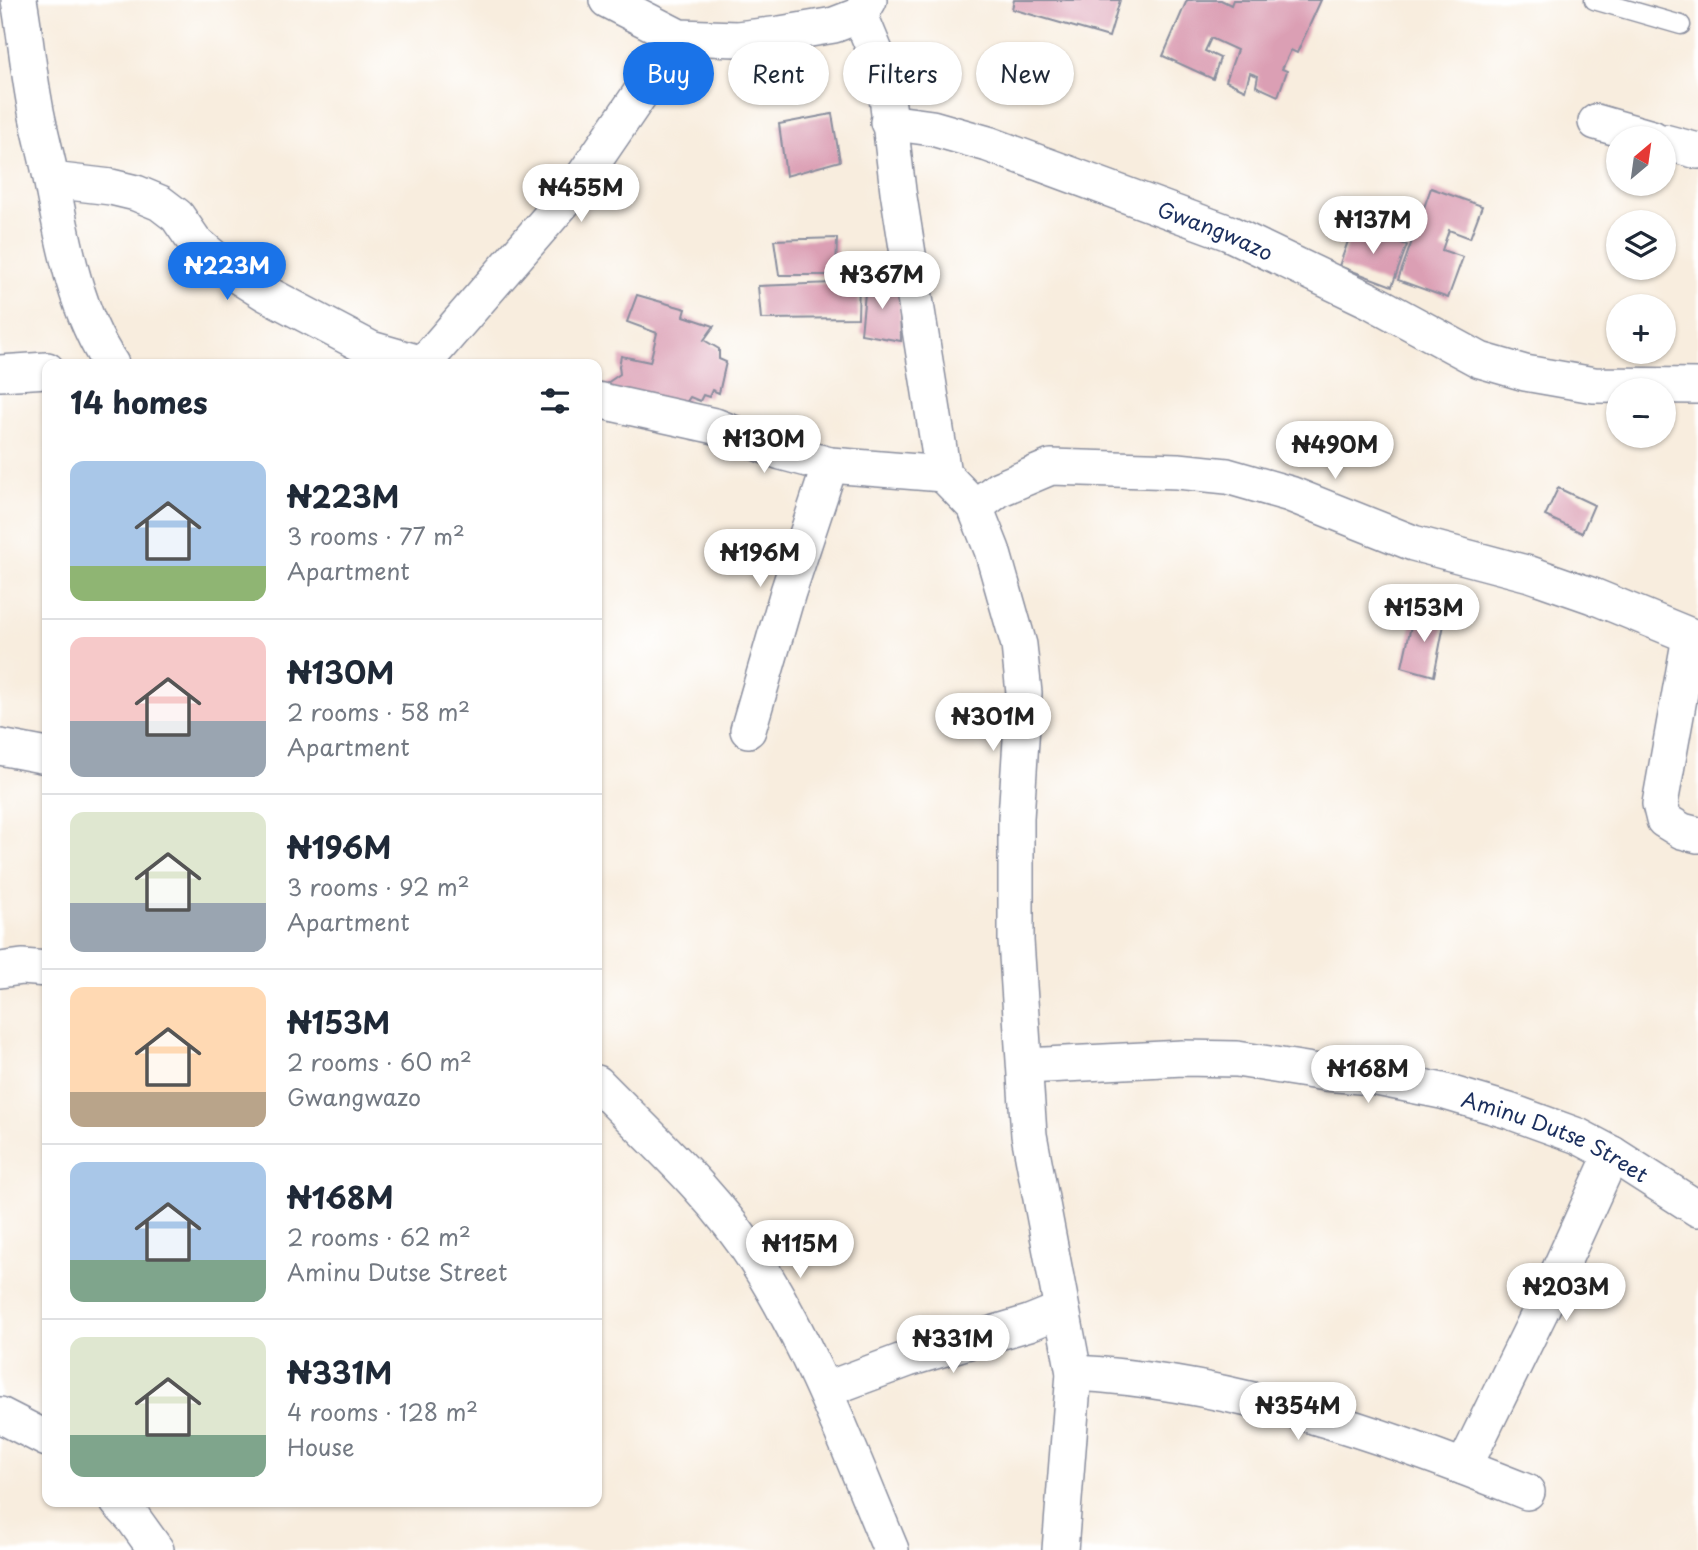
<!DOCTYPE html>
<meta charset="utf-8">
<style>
body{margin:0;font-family:"Playpen Sans",sans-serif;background:#f6f6f7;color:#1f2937;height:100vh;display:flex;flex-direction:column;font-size:26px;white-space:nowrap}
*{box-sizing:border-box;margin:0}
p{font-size:23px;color:#747a83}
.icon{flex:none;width:38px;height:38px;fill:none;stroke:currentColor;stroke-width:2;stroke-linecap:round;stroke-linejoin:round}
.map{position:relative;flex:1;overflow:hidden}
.details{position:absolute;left:42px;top:359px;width:560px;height:1148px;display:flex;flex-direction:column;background:#fff;border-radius:14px;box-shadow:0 2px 5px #0004}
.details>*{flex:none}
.hud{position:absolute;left:623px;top:42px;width:665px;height:63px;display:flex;gap:14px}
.needle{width:46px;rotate:29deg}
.buttons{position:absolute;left:1606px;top:126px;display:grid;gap:14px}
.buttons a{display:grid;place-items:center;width:70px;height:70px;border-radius:50%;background:#fff;box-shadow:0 2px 5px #0004;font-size:35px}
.price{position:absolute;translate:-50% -60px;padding:0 16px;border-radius:24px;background:#fff;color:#222;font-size:23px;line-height:46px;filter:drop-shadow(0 2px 4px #0008)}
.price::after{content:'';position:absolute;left:50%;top:42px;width:21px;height:16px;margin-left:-10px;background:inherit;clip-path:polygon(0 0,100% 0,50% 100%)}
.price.on{background:#1a73e8;color:#fff}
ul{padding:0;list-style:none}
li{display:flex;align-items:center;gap:21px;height:175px;padding:0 28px}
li+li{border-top:2px solid #e0e1e3}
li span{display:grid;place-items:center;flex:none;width:196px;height:140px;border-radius:14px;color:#555}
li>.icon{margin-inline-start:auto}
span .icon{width:84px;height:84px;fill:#fffc;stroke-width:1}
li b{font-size:30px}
h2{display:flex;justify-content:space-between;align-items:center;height:84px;padding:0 28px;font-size:30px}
.pill{padding:0 24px;border-radius:32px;background:#fff;box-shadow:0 2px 5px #0004;font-size:24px;line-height:63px}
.pill.on{background:#1a73e8;color:#fff}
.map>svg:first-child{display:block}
.building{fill:#db9fb4}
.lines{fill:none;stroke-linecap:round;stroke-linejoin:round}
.lane-casing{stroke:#8a8e9e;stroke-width:21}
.street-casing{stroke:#8a8e9e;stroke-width:38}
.lane{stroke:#fff;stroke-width:18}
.street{stroke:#fff;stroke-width:35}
.labels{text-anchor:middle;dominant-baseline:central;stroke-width:5;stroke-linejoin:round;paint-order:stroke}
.street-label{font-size:21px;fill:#1b2f5e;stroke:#fff}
</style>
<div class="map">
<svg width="1698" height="1550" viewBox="0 0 1698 1550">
<rect width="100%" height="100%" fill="#fff"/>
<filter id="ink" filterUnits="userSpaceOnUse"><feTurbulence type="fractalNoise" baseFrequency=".0143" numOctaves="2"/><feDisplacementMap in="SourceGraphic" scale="14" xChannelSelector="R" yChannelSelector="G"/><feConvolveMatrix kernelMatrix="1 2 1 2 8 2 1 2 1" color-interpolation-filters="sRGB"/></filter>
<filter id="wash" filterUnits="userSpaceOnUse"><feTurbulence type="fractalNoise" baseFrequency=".00686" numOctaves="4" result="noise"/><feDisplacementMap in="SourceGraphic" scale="28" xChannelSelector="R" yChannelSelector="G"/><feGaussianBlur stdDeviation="1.57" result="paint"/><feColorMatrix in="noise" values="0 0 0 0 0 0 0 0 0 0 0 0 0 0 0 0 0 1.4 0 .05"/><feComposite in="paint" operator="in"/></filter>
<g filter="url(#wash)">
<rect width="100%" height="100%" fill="#f8edde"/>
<g id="blocks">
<g class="building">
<polygon points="1014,0 1120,0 1109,37 1012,9"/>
<polygon points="1187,0 1221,0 1231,5 1233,0 1321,0 1297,53 1291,50 1282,69 1287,71 1278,96 1256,86 1258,76 1250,73 1245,90 1226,81 1237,50 1211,38 1205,51 1220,58 1213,79 1163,56"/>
<polygon points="832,114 840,161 786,176 779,124"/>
<polygon points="1431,188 1482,206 1470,238 1449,230 1442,250 1463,257 1448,298 1398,280"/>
<polygon points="1354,225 1407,245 1392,286 1339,266"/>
<polygon points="837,238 836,275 779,275 774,240"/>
<polygon points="899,281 901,341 861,334 866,283"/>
<polygon points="859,282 858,318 761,319 758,286"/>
<polygon points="637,295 686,309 684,316 714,326 704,340 719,349 719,359 726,362 719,393 712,390 709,397 703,395 700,401 690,397 682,409 600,388 620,374 619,366 621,356 650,362 657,333 627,322"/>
<polygon points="1558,488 1594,505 1582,533 1545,516"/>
<polygon points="1414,612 1445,619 1434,676 1402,667"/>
</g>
</g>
</g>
<g filter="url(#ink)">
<use href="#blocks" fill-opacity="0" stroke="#8a8e9e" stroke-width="2"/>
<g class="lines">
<g class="lane-casing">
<polyline id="lane" points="1594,0 1681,25"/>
</g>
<g class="street-casing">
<g id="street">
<path d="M19 0C25 33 28 67 34 100 38 126 46 152 51 178 63 240 75 311 111 364"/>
<polyline points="607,0 679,37 737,39 780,34 834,25 860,15"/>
<polyline points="869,0 860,15 877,56 887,97 898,191 943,474 975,507 992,550 1019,645 1024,693 1016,818 1016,941 1029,1135 1074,1373 1060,1550"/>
<path id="s1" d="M888 122 932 128 988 144 1229 233 1371 301 1480 360 1525 373 1594 385 1698 386"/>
<polyline points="1596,122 1652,138"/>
<polyline points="1664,142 1698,151"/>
<polyline points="52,180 111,187 136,193 160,203 177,216 195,242 227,269 265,293 371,349 423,364"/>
<polyline points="423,364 577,186 679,37"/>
<polyline points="0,373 47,370"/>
<polyline points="597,400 715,426 781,452 830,465 943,474"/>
<polyline points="975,507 999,489 1051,467 1178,471 1227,476 1290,494 1413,543 1530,574 1593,596 1698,639"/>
<polyline points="1690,637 1660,804 1664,820 1682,831 1698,835"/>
<polyline points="748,730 788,592 830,465"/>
<polyline points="0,747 47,756"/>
<polyline points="0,970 22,967 47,969"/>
<path id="s2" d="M1026 1066 1183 1058 1237 1059 1325 1073 1372 1077 1442 1091 1509 1111 1578 1136 1612 1154 1698 1209"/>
<path d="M597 1083C652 1139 714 1194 756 1261 813 1351 850 1452 891 1550"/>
<path d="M1074 1373C1230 1381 1383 1434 1527 1492"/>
<polyline points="825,1390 908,1359 1029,1323 1061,1310"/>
<polyline points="0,1415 47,1439"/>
<polyline points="1464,1467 1543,1306 1612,1154"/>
<polyline points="118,1502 133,1518 156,1550"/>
</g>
</g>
<use href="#lane" class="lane"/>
<use href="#street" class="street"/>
</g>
</g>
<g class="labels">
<g class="street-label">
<text stroke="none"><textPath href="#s1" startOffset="346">Gwangwazo</textPath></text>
<text stroke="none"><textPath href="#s2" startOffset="541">Aminu Dutse Street</textPath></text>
</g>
</g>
</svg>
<div class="buttons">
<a><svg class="needle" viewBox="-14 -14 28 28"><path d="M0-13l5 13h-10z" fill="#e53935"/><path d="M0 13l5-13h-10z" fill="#747a83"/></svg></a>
<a><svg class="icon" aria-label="layers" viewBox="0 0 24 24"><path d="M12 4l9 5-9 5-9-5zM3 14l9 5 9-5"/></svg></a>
<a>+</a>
<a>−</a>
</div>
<b class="price" style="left:581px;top:224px">₦455M</b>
<b class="price" style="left:1373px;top:256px">₦137M</b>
<b class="price on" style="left:227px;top:302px">₦223M</b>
<b class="price" style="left:882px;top:311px">₦367M</b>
<b class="price" style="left:764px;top:475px">₦130M</b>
<b class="price" style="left:1335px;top:481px">₦490M</b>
<b class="price" style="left:760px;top:589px">₦196M</b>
<b class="price" style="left:1424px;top:644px">₦153M</b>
<b class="price" style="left:993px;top:753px">₦301M</b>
<b class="price" style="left:1368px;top:1105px">₦168M</b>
<b class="price" style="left:800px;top:1280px">₦115M</b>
<b class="price" style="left:1566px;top:1323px">₦203M</b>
<b class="price" style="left:953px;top:1375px">₦331M</b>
<b class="price" style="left:1298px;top:1442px">₦354M</b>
<div class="hud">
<a class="pill on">Buy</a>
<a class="pill">Rent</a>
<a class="pill">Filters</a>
<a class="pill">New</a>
</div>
<section class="details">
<h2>14 homes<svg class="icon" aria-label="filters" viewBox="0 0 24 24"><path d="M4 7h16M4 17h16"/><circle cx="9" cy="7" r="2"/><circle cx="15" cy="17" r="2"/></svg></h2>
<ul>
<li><span style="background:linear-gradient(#a9c7e8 75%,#8fb573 0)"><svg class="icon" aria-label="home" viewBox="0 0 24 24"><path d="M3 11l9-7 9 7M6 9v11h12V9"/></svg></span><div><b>₦223M</b><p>3 rooms · 77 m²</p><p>Apartment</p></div></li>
<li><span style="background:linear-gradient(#f6c9c9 60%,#9aa5b1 0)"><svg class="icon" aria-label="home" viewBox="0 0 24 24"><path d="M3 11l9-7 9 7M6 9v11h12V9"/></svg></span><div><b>₦130M</b><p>2 rooms · 58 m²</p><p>Apartment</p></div></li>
<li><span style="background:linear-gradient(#dfe7d0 65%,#9aa5b1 0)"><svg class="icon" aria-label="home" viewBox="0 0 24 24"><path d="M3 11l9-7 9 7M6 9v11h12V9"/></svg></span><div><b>₦196M</b><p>3 rooms · 92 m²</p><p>Apartment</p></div></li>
<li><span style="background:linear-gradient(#ffd9b3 75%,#b9a48a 0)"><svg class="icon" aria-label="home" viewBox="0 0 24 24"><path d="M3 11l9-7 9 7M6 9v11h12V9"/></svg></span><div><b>₦153M</b><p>2 rooms · 60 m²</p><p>Gwangwazo</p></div></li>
<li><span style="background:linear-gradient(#a9c7e8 70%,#7fa58c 0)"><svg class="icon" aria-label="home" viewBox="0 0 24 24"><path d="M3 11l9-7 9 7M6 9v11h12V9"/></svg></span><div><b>₦168M</b><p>2 rooms · 62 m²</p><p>Aminu Dutse Street</p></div></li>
<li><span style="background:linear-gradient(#dfe7d0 70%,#7fa58c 0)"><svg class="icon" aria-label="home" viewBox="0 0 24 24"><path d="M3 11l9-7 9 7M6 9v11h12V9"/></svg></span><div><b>₦331M</b><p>4 rooms · 128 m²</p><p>House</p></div></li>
</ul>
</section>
</div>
